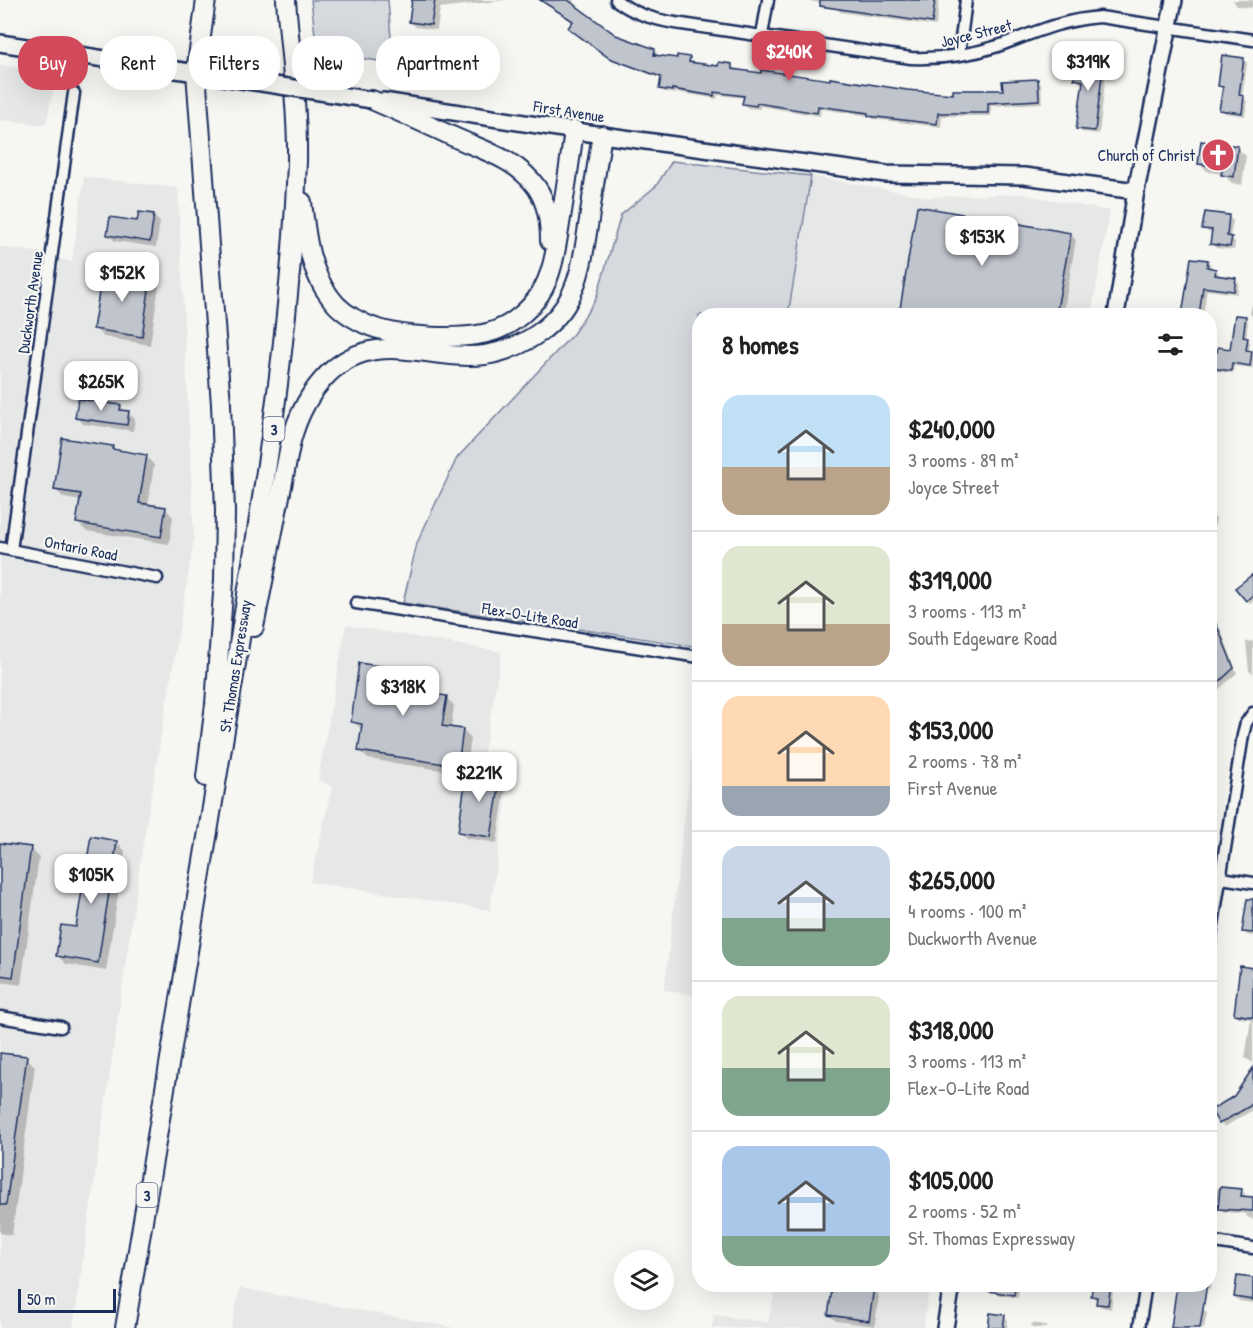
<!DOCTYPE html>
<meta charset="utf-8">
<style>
body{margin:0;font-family:"Patrick Hand",sans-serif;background:#f2f2f2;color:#222;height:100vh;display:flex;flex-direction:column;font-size:22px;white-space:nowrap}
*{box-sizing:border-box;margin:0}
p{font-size:20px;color:#767676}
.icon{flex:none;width:33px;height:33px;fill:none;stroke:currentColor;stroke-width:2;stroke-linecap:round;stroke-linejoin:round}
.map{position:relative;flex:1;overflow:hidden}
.sheet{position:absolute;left:692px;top:308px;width:525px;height:984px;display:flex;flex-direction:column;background:#fff;border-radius:24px;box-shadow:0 6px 24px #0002}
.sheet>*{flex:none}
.banner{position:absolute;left:18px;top:36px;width:570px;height:54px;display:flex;gap:12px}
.controls{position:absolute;left:614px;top:1250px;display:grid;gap:12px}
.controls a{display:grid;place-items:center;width:60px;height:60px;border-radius:50%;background:#fff;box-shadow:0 6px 24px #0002;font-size:30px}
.scale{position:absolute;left:18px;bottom:15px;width:98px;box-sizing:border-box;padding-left:6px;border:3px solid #1b2f5e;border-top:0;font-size:16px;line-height:21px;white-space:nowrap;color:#1b2f5e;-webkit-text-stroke:4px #f6f6f2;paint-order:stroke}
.price{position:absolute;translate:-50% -51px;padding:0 14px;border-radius:12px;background:#fff;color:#222;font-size:20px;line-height:39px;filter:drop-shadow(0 2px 3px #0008)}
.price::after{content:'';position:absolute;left:50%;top:36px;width:18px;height:14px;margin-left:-9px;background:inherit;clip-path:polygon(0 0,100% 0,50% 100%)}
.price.on{background:#d1495b;color:#fff}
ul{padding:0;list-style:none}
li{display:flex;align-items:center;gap:18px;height:150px;padding:0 30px}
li+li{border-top:2px solid #e0e0e0}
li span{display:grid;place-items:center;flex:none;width:168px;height:120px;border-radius:18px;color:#555}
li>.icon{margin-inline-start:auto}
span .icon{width:72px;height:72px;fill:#fffc;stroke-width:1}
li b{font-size:26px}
h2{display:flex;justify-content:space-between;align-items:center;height:72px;padding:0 30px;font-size:26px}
.pill{padding:0 21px;border-radius:24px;background:#fff;box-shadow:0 6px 24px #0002;font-size:21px;line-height:54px}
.pill.on{background:#d1495b;color:#fff}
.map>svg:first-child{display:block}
.built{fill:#e6e7e7}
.green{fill:#d6d9dd;stroke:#78849e;stroke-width:1.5}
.shadow{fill:#0003}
.building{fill:#c0c4cd;stroke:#1b2f5e;stroke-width:1.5}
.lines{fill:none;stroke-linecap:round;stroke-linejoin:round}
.street-casing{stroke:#1b2f5e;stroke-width:15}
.secondary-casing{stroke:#1b2f5e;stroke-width:20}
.highway-casing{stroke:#1b2f5e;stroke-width:22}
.street{stroke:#f6f6f2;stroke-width:10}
.secondary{stroke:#f6f6f2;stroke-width:15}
.highway{stroke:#f6f6f2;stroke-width:18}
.secondary-bridge-casing{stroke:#1b2f5e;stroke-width:20;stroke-linecap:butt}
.secondary-bridge{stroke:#f6f6f2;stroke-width:15}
.labels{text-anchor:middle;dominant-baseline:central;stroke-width:4.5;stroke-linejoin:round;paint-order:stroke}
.shield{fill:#f6f6f2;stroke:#5d6b8a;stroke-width:1.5}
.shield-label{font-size:15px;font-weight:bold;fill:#1b2f5e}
.street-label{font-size:16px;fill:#1b2f5e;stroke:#f6f6f2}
.poi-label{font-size:16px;fill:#1b2f5e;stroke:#f6f6f2;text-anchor:end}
</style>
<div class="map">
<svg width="1253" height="1328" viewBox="0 0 1253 1328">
<rect width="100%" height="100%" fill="#f6f6f2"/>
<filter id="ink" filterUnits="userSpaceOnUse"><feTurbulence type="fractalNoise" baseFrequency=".0167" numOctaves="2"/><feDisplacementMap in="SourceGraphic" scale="12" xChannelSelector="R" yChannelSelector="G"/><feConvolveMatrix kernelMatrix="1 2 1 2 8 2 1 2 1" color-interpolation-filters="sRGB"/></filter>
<g filter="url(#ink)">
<g class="built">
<polygon points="0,65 56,75 46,125 0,120"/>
<polygon points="811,176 929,197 1021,194 1110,211 1091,315 788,315"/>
<polygon points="84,177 178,188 194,540 142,850 73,1328 0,1328 0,247 37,252 72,262"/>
<polygon points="346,625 502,652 480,774 509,778 490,910 310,882 332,787 318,780"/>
<polygon points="699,698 699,996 664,990"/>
<polygon points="777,1284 930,1284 923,1328 712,1328 714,1315 768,1322"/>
<polygon points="240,1288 455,1328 231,1328"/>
</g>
<g class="green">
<polygon points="311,0 388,0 393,63 317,52"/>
<polygon points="672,161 811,176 788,315 699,315 699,647 403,603 417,543 457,458 573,334 596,299 621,215 656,186"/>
</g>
<g class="shadow">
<polygon points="413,0 506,0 440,8 437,30 416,27 410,22"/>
<polygon points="540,0 574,0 572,5 616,36 655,51 658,55 658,57 678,60 689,59 693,64 719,67 732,65 735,71 955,96 1004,91 1037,81 1041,84 1042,103 991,106 991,116 942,116 941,127 873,119 870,116 821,109 820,116 760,106 760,109 748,108 744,104 745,98 718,95 717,99 676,92 676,94 665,92 661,88 662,79 615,61 573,31 574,22"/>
<polygon points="804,0 938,0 939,1 936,26 840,12 836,6"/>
<polygon points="1233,0 1253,0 1253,4 1251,8 1237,6"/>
<polygon points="1094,57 1098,61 1097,69 1103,70 1106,73 1099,134 1082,132 1078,128 1084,83 1080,83 1076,79"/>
<polygon points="1244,60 1247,63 1242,97 1247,101 1245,116 1225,113 1221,109 1224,90 1219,85"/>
<polygon points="1237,148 1246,156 1242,185 1232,183 1223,174 1208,172 1200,164"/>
<polygon points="153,216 160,222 156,247 115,241 108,235"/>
<polygon points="1229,217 1233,221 1230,237 1235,242 1234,250 1216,248 1212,244 1213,233 1208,232 1204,228"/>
<polygon points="1070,234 1076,240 1063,315 900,315"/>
<polygon points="1207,262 1211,265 1211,269 1215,270 1219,274 1219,277 1235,280 1239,283 1237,294 1207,290 1203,315 1184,315"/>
<polygon points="151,278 159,286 150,345 104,337 95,329"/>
<polygon points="1252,304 1253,304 1253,316 1250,314"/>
<polygon points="1245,318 1248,321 1246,339 1250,342 1249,352 1253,354 1253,368 1234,366 1233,373 1209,370 1209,359 1215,360 1232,351"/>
<polygon points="1209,394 1213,398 1210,413 1209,413"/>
<polygon points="120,406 135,419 133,431 83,424 77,418"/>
<polygon points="112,447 116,451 146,456 154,465 148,506 165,508 173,517 169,544 86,531 77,522 81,501 64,498 55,489"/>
<polygon points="1209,516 1216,518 1215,526 1209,525"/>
<polygon points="1253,576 1253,601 1250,603 1247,600"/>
<polygon points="1216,624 1220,628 1237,673 1217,691 1209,682 1209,627"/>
<polygon points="1253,641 1253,674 1249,671 1246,642"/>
<polygon points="424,674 432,683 430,695 446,697 454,706 451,729 463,730 471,739 466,771 500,776 506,783 497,843 466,838 460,832 468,774 368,759 360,751 363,730 352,721"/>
<polygon points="1209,694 1212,697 1209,718"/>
<polygon points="1209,727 1213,731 1209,773"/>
<polygon points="117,842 125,851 106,971 66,964 58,956 77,929"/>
<polygon points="0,844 31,849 39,857 21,985 0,982"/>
<polygon points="1253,915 1253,938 1253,936 1247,935 1244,931"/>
<polygon points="1253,969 1253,1063 1245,1058 1251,1019 1240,1018 1236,1014"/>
<polygon points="0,1054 26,1058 35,1066 12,1235 0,1233"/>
<polygon points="1253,1074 1253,1110 1224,1127 1213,1110 1235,1097"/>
<polygon points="1209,1184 1210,1188 1241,1190 1245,1194 1245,1198 1253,1199 1253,1220 1246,1216 1247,1214 1224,1212 1220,1208 1220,1201 1209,1201"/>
<polygon points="1209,1269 1212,1273 1210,1289 1205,1288 1203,1309 1207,1313 1204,1328 1172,1328 1181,1284 1209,1284"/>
<polygon points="1253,1279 1253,1303 1239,1301 1235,1297"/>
<polygon points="834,1284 873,1288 879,1295 875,1326 836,1321 830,1315"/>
<polygon points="996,1284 1020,1284 1018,1298 999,1295 995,1291"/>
<polygon points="1094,1284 1114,1284 1111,1309 1102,1307 1098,1303 1093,1296"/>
<polygon points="1004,1317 1008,1320 1007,1328 990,1328"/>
<polygon points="1032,1323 1045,1325 1048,1328 1031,1328"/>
</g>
<g class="building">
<polygon points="412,0 435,0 431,25 409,22"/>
<polygon points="540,0 568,0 616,35 655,49 654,55 677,58 677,55 690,57 689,62 718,66 719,62 732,64 732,69 761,73 761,70 830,80 830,78 907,90 953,94 953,90 1003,90 1002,81 1038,79 1039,100 988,103 988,113 938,113 937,124 868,116 868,113 818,106 817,113 757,103 756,106 742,104 744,96 714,92 714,96 672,89 672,91 659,89 661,77 609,58 568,28 573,21"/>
<polygon points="820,0 935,0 932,23 820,6"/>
<polygon points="1078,54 1095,56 1094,67 1103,68 1095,131 1076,129 1083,81 1074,79"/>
<polygon points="1222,55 1244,58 1239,95 1244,96 1242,113 1219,110 1223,87 1218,86"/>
<polygon points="1201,141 1238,146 1234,177 1221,175 1223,167 1198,164"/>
<polygon points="917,206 1071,233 1056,315 899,315"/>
<polygon points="139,212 154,214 150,242 107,235 110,217 137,221"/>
<polygon points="1205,212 1229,215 1227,236 1232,237 1230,247 1210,244 1212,230 1202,229"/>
<polygon points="1191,258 1208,260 1207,267 1216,269 1215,275 1236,278 1234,291 1203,287 1199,315 1182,315"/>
<polygon points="103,269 151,276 142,337 93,329"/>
<polygon points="1235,315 1246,316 1243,337 1248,338 1246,350 1252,351 1250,366 1232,363 1231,371 1212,368 1214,352 1217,352 1218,347 1230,349"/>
<polygon points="78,399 121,405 120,410 129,411 127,425 75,418"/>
<polygon points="62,438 113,446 112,449 147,455 139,503 166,507 161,537 76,523 81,494 54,490"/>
<polygon points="1253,574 1253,595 1246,601 1235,588"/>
<polygon points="1209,606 1234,668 1209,691"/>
<polygon points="359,663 424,673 422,692 447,696 442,726 463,729 458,766 358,751 362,724 351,722"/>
<polygon points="467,770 501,775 491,837 458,832"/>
<polygon points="91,836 117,841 98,963 56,956 61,925 76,927"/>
<polygon points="0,843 31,847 13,977 0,975"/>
<polygon points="1247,899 1253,899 1253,933 1242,932"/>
<polygon points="1240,966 1253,968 1253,1017 1234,1014"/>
<polygon points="0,1053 27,1056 6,1205 0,1205"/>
<polygon points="1253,1068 1253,1102 1250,1106 1219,1124 1211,1110 1234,1096"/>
<polygon points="1220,1187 1242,1189 1241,1196 1253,1197 1253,1211 1218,1209"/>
<polygon points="1237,1276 1253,1278 1253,1300 1234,1297"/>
<polygon points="833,1284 874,1287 869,1321 828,1315"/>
<polygon points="982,1284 1016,1284 1014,1295 982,1290"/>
<polygon points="1093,1284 1111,1284 1108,1305 1096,1304 1097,1297 1091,1296"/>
<polygon points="1177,1284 1207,1284 1200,1328 1171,1328"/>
<polygon points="990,1313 1005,1315 1003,1328 988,1328"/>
</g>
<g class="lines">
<g class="street-casing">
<g id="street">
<path d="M616 0C634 14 653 19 675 23L911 58C940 59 970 55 998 46 1034 33 1061 20 1100 17L1253 40"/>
<polyline points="762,35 768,0"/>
<polyline points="959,54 966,0"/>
<polyline points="0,548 157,578"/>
<polyline points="11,550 74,93"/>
<polyline points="356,603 699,657"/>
<polyline points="1209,876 1253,883"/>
<polyline points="1209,949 1243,735 1246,723 1253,713"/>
<polyline points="0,1017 61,1027"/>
<polyline points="1209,1241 1253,1248"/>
<polyline points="1139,1328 1146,1284"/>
</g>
</g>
<g class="secondary-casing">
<g id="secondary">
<polyline points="0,43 255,82"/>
<polyline points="383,101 602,135 886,174 1024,176 1136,191"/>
<polyline points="1116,315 1136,191 1174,0"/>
<polyline points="945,1328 952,1284"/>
</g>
</g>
<g class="highway-casing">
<g id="highway">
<path d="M372 100C400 112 428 125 456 138 485 151 518 160 537 188 547 203 550 223 550 241"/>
<path d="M302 202C306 235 309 270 330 297 338 309 352 318 365 324 395 338 469 342 499 329 514 323 531 308 540 294 553 274 556 248 560 224 565 193 570 162 574 130"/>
<path d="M254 627 291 441C298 415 309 393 328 374 376 327 429 362 485 355 504 352 523 344 539 333 552 323 564 311 571 295 582 272 585 245 589 220 593 192 597 163 602 135"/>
<polyline points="206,777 215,704 224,580 225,511 221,404 196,72 206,0"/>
<path d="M125 1328C161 1111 199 894 234 676 261 505 291 335 297 161 298 110 290 52 286 0"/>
</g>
</g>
<use href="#street" class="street"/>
<use href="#secondary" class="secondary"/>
<use href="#highway" class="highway"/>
<g class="secondary-bridge-casing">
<polyline id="secondary-bridge" points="255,82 372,100"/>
</g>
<use href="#secondary-bridge" class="secondary-bridge"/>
</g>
</g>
<defs>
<g id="church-disc" transform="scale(1.725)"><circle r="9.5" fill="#d1495b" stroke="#f6f6f2"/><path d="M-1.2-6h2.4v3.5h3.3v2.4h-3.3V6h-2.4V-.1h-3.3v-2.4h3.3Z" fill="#fff"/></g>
</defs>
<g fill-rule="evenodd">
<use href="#church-disc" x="1218" y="155"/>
</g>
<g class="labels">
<g class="shield">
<rect x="263.5" y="417" width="21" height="24" rx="4.5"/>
<rect x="136.5" y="1183" width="21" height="24" rx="4.5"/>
</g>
<g class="shield-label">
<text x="274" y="429">3</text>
<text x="147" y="1195">3</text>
</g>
<g class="street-label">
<text transform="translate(976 33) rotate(-14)">Joyce Street</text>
<text transform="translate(569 111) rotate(9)">First Avenue</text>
<text transform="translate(30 302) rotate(-82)">Duckworth Avenue</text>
<text transform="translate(81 548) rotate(11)">Ontario Road</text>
<text transform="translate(530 615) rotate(9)">Flex-O-Lite Road</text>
<text transform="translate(235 666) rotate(-81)">St. Thomas Expressway</text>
</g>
<g class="poi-label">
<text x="1195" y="155">Church of Christ</text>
</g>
</g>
</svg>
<div class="controls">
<a><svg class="icon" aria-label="layers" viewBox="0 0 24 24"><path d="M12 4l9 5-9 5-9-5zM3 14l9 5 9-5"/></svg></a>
</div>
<div class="scale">50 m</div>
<b class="price on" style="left:789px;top:82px">$240K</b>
<b class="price" style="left:1088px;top:92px">$319K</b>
<b class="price" style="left:982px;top:267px">$153K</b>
<b class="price" style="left:122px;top:303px">$152K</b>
<b class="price" style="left:101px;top:412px">$265K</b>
<b class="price" style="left:403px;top:717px">$318K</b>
<b class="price" style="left:479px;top:803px">$221K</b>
<b class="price" style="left:91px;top:905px">$105K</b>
<div class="banner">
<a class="pill on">Buy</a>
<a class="pill">Rent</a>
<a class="pill">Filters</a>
<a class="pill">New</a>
<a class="pill">Apartment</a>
</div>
<section class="sheet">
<h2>8 homes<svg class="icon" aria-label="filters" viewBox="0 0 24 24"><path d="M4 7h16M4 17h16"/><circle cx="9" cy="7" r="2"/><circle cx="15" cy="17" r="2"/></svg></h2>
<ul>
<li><span style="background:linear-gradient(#bfe0f5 60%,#b9a48a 0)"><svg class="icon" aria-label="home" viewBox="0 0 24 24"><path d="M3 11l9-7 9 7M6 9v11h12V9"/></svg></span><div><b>$240,000</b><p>3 rooms · 89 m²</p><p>Joyce Street</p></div></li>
<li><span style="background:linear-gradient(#dfe7d0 65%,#b9a48a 0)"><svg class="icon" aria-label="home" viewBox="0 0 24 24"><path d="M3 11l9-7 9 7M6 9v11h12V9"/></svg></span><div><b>$319,000</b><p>3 rooms · 113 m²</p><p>South Edgeware Road</p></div></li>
<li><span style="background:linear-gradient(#ffd9b3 75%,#9aa5b1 0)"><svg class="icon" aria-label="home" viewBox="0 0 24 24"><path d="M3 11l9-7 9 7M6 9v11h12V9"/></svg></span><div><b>$153,000</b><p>2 rooms · 78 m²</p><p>First Avenue</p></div></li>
<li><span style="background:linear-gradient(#c9d6e8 60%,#7fa58c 0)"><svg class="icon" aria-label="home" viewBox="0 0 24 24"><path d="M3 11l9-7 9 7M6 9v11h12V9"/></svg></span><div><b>$265,000</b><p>4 rooms · 100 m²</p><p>Duckworth Avenue</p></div></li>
<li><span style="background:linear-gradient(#dfe7d0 60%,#7fa58c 0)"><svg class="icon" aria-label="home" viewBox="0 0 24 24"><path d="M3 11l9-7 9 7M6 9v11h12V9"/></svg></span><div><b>$318,000</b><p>3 rooms · 113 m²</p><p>Flex-O-Lite Road</p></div></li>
<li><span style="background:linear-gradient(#a9c7e8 75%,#7fa58c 0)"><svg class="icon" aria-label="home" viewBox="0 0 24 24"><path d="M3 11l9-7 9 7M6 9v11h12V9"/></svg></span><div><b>$105,000</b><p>2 rooms · 52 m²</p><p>St. Thomas Expressway</p></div></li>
</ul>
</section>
</div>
